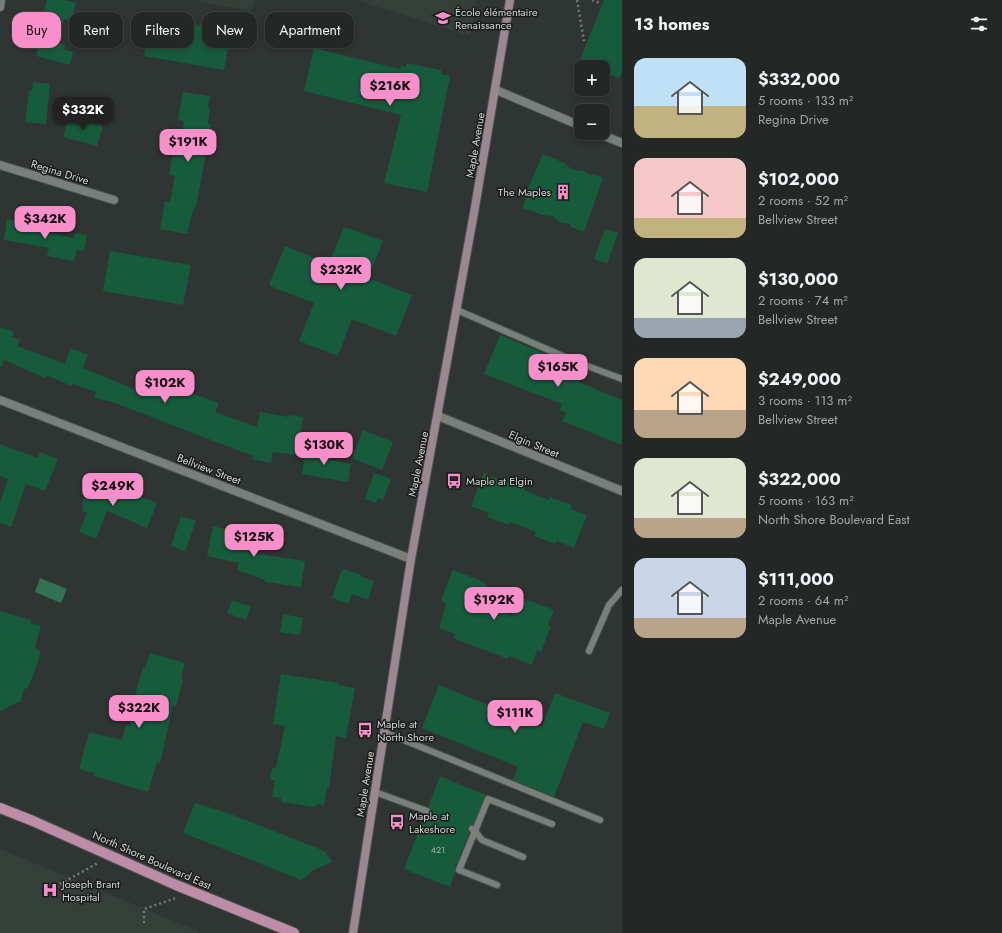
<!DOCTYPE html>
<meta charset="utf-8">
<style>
body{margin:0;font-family:Jost,sans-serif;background:#2b302e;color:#f1f3f6;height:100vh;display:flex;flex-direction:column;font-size:15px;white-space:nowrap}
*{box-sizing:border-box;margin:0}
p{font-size:13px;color:#a3a6a7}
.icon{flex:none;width:22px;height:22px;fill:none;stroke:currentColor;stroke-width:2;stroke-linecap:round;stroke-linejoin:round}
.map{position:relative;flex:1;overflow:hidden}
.details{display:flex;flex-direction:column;background:#232826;width:380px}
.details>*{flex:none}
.top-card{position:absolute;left:12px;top:12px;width:380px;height:36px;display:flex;gap:8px}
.controls{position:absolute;left:574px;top:60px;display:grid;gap:8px}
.controls a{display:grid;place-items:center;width:36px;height:36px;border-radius:8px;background:#232826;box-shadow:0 2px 6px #0003,0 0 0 1px #404443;font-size:20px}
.price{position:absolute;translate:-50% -34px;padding:0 9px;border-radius:8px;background:#f98fca;color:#111;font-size:13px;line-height:26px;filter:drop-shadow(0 1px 2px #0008)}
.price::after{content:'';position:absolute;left:50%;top:24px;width:12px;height:9px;margin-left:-6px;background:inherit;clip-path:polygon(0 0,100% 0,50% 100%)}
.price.current{background:#222;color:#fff}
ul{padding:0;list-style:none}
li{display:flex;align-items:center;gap:12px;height:100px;padding:0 12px}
li span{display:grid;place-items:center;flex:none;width:112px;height:80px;border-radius:12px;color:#555}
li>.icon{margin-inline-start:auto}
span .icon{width:48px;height:48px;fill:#fffc;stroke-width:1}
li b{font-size:17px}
h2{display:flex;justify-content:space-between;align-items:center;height:48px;padding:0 12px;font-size:17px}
.tag{padding:0 14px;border-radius:12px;background:#232826;box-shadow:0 2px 6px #0003,0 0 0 1px #404443;font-size:14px;line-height:36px}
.tag.current{background:#f98fca;color:#111}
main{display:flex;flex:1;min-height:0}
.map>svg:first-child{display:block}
.built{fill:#333f38}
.water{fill:#317253}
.building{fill:#175b3d}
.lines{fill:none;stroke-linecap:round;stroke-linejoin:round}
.service-casing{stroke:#4b514e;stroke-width:8}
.minor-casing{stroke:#4b514e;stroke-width:10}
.tertiary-casing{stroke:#4b514e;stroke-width:10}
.secondary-casing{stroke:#4b514e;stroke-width:10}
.primary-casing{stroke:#4b514e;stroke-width:12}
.path{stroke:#767b78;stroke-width:2.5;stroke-dasharray:2 3;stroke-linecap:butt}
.service{stroke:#79807c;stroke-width:6}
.minor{stroke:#79807c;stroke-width:8}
.tertiary{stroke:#79807c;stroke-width:8}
.secondary{stroke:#9b8792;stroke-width:8}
.primary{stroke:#bd8da7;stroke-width:10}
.labels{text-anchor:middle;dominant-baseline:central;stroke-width:3;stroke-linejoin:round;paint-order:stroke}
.number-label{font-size:9px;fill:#a2b6ad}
.poi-label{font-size:11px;fill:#d1d5d2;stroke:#191c1a;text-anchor:start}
.street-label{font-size:11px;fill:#d1d5d2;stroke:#191c1a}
</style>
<main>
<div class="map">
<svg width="622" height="933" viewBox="0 0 622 933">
<rect width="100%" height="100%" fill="#2f3532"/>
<g class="built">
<polygon points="193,0 255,0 251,11"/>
<polygon points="355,0 477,0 470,36"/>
<polygon points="0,849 198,931 197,933 0,933"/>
</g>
<polygon class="water" points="40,578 67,589 61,603 35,592"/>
<g class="building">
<polygon points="47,0 64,0 76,3 71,21 64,19 58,43 65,45 64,50 73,52 70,65 36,56 46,15 43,14"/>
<polygon points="604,0 622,0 622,72 619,78 603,71 603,67 592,67 583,63 584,61 580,60"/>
<polygon points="151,17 231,30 224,70 144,56"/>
<polygon points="314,48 400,69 401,65 406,67 407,63 441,70 441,74 450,76 427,192 384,183 401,115 304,91"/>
<polygon points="33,82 50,84 46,124 25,122 29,91 32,91"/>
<polygon points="183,92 210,96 208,107 210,108 208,124 211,125 196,208 194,207 187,234 160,229 165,201 170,202 175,176 169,175 174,147 179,148 184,121 178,120"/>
<polygon points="69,116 103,126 97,146 63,137"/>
<polygon points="543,154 564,163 570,168 578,171 582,170 591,175 593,174 603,178 584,232 571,227 570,224 561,223 552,216 543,215 523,208 526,193"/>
<polygon points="7,219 42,225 40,231 74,238 75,233 87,235 84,251 77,250 74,261 47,256 49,248 4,240"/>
<polygon points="344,227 383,241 368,278 412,295 396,336 352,319 338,356 299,341 314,303 270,286 270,282 285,246 329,264"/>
<polygon points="605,229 618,233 607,264 594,259"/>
<polygon points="110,251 191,265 183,305 103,291"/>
<polygon points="0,327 14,332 12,337 20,340 17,346 65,364 70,348 88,355 83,368 141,392 145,381 162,388 164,383 219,403 215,412 257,427 260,412 289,417 289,415 303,417 297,455 273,452 271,463 252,459 253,456 107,400 107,401 94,397 96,392 73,384 72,386 46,375 45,378 4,360 2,367 0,366"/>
<polygon points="500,335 584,370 579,382 622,400 622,445 562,421 566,412 559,410 562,404 484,374"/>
<polygon points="363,430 393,442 382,470 352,458"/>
<polygon points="0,444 38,458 40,452 58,459 45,491 26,484 11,527 0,523 0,502 8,479 0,476"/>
<polygon points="306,447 323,450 322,459 351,464 348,482 302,474"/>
<polygon points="374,473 391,479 383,500 378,498 376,503 365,499"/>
<polygon points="484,473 502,481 503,477 525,486 524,490 549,500 550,497 572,505 571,509 587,515 574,548 557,541 556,544 534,536 536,532 510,522 509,525 487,517 489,513 471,506"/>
<polygon points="92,477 157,503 147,528 107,511 96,539 79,532 87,513 82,511 84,505 82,504"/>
<polygon points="181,516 196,521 185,551 171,546"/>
<polygon points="213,526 264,539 258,554 305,561 301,587 265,582 265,580 237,570 239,563 207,556"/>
<polygon points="342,569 360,574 362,577 374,581 368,600 352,594 348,604 332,598"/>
<polygon points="453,570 484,582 484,584 487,585 480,603 512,615 518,598 522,600 522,598 554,610 548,625 551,626 541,652 537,650 532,665 509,656 508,659 453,638 455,634 439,628 446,604 441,600"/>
<polygon points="232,600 251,607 246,620 227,613"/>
<polygon points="0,611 30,620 32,624 41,625 35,647 40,652 39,659 28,688 24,689 21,701 0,711"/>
<polygon points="283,614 303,618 300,635 280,632"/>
<polygon points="150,653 185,663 181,678 183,680 176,706 173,706 160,763 157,763 148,792 94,776 94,773 79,769 89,732 122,740 126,725 130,726 138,696 135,695 143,667 145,668"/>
<polygon points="281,674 339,683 339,685 355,688 346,738 336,736 329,788 327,788 324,805 316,804 315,807 281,802 281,798 272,797 275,780 270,780 272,768 276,768 285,726 273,724"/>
<polygon points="439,685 542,727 555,693 610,713 604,729 583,722 554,797 513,780 518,767 422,728"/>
<polygon points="440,776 486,795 473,825 468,827 469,833 455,868 455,873 450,887 404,869 425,815 431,813 431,810 428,807"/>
<polygon points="195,803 228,813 317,848 326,852 332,862 311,871 310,874 301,880 183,833"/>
</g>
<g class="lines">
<g class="service-casing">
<g id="service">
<polyline points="457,310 574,361 622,379"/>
<polyline points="589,651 609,605 622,590"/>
<polyline points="384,732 600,820"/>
<polyline points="375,792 427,811"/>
<polyline points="472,829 475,831 488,799 552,824"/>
<polyline points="475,831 459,870 497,885"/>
<polyline points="475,831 482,840 523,857"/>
</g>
</g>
<g class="minor-casing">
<g id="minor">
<polyline points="0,7 1,0"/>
<polyline points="0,165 114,200"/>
<polyline points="0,400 411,559"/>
</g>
</g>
<g class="tertiary-casing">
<g id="tertiary">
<polyline points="496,90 581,126"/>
<polyline points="597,133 622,143"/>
<polyline points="438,416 622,491"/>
</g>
</g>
<g class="secondary-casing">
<polyline id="secondary" points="353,933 411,559 474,213 510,0"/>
</g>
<g class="primary-casing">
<polyline id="primary" points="0,808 33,821 176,885 294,933"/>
</g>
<g class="path">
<polyline points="577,0 584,41"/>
<polyline points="592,0 600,3"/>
<polyline points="60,884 98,863"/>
<polyline points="144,923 144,909 176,898"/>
</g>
<use href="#service" class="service"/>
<use href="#minor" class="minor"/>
<use href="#tertiary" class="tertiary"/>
<use href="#secondary" class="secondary"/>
<use href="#primary" class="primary"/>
</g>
<defs>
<g id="school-bare" transform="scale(1.2)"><path d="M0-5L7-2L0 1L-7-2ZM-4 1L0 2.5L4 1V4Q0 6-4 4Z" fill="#f98fca" stroke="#191c1a" stroke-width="2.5" paint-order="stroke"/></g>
<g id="building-bare" transform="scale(1.2)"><path d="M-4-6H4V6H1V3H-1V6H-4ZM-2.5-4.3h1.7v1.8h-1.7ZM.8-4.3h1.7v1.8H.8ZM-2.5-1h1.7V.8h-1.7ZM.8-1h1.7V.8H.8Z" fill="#f98fca" stroke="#191c1a" stroke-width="2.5" paint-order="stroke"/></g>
<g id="bus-bare" transform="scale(1.2)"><path d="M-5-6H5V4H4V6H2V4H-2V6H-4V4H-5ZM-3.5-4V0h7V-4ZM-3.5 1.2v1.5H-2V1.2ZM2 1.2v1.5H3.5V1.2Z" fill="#f98fca" stroke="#191c1a" stroke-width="2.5" paint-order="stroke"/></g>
<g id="hospital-bare" transform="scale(1.2)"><path d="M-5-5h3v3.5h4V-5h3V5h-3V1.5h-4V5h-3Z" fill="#f98fca" stroke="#191c1a" stroke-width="2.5" paint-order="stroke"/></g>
</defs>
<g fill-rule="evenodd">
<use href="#school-bare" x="443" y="18"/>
<use href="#building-bare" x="563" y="192"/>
<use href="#bus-bare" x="454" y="481"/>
<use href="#bus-bare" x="365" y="730"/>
<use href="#bus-bare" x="397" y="822"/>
<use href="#hospital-bare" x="50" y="890"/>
</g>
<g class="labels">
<g class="number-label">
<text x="438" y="849">421</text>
</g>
<g class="poi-label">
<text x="455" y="12">École élémentaire<tspan x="455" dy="13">Renaissance</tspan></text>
<text x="551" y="192" text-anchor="end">The Maples</text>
<text x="466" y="481">Maple at Elgin</text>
<text x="377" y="724">Maple at<tspan x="377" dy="13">North Shore</tspan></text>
<text x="409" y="816">Maple at<tspan x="409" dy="13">Lakeshore</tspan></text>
<text x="62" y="884">Joseph Brant<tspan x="62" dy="13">Hospital</tspan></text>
</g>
<g class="street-label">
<text transform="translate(475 145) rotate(-80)">Maple Avenue</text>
<text transform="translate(60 172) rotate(17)">Regina Drive</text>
<text transform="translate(534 444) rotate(23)">Elgin Street</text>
<text transform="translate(418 464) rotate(-79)">Maple Avenue</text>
<text transform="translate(209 469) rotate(21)">Bellview Street</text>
<text transform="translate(365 784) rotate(-81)">Maple Avenue</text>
<text transform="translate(152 860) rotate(24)">North Shore Boulevard East</text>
</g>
</g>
</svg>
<div class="controls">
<a>+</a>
<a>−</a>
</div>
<b class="price" style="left:390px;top:107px">$216K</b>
<b class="price current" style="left:83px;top:131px">$332K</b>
<b class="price" style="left:188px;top:163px">$191K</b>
<b class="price" style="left:45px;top:240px">$342K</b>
<b class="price" style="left:341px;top:291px">$232K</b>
<b class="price" style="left:558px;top:388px">$165K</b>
<b class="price" style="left:165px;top:404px">$102K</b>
<b class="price" style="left:324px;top:466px">$130K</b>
<b class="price" style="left:113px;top:507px">$249K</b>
<b class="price" style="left:254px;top:558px">$125K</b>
<b class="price" style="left:494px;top:621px">$192K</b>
<b class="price" style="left:139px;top:729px">$322K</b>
<b class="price" style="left:515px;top:734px">$111K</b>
<div class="top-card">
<a class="tag current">Buy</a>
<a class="tag">Rent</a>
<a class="tag">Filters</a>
<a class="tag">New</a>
<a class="tag">Apartment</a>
</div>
</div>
<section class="details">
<h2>13 homes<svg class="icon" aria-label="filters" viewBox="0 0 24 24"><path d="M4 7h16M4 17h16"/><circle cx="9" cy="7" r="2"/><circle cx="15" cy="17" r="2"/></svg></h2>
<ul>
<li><span style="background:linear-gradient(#bfe0f5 60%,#c2b280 0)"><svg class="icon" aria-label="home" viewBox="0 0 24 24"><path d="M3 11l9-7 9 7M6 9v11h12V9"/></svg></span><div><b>$332,000</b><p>5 rooms · 133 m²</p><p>Regina Drive</p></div></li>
<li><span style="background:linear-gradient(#f6c9c9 75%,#c2b280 0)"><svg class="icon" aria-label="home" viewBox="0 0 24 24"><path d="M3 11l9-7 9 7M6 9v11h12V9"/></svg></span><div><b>$102,000</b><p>2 rooms · 52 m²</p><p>Bellview Street</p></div></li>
<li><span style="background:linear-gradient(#dfe7d0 75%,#9aa5b1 0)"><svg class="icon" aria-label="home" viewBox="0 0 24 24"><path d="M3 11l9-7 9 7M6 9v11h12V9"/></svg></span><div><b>$130,000</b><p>2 rooms · 74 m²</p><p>Bellview Street</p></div></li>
<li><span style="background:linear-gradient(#ffd9b3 65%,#b9a48a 0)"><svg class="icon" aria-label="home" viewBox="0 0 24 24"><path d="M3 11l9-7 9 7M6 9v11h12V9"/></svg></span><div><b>$249,000</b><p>3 rooms · 113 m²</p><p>Bellview Street</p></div></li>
<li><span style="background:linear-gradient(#dfe7d0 75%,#b9a48a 0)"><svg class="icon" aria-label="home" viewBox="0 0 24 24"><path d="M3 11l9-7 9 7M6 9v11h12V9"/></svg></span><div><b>$322,000</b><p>5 rooms · 163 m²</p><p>North Shore Boulevard East</p></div></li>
<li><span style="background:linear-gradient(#c9d6e8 75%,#b9a48a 0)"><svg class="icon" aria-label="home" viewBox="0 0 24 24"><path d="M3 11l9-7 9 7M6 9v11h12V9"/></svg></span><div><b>$111,000</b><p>2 rooms · 64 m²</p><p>Maple Avenue</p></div></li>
</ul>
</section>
</main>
